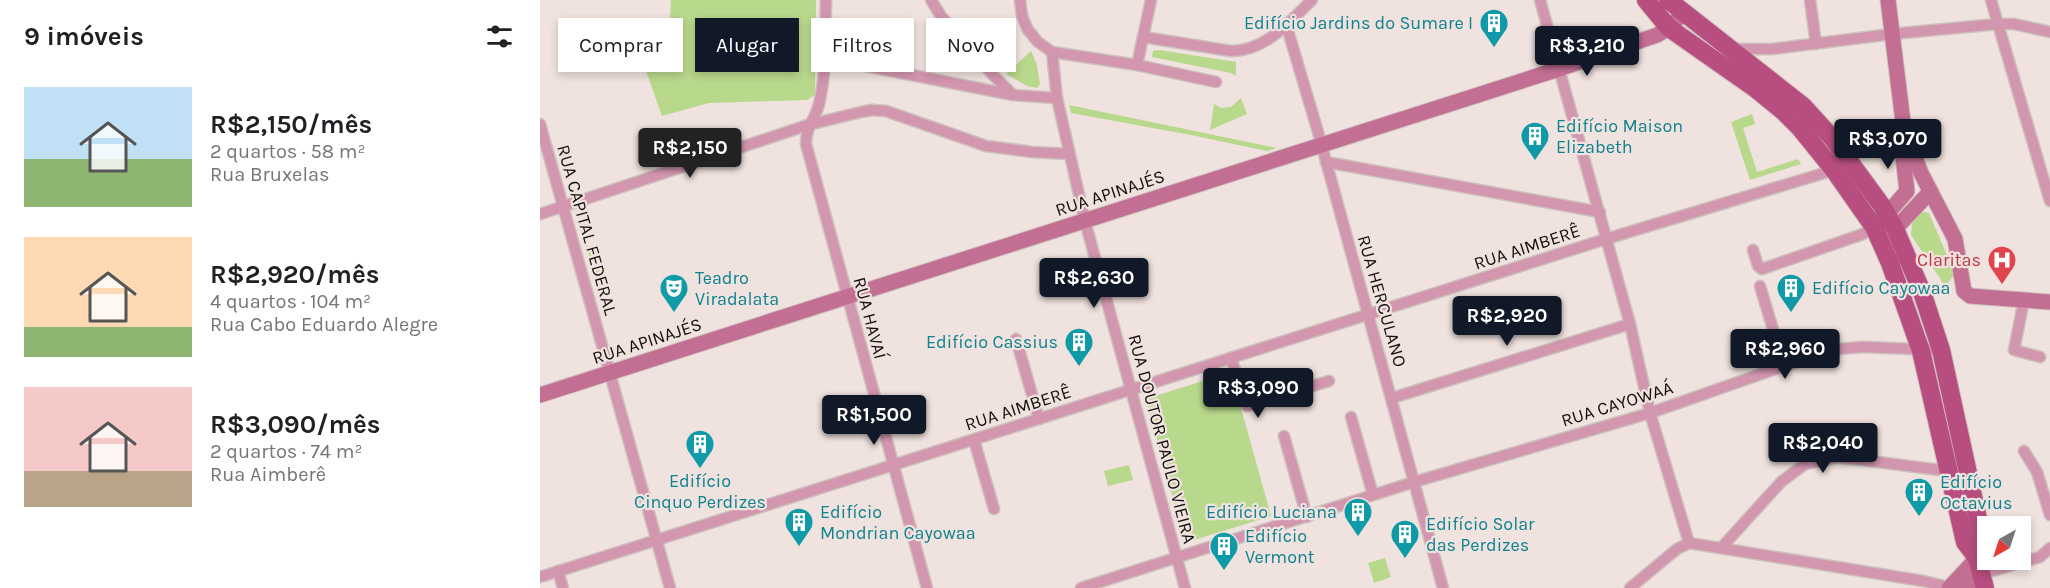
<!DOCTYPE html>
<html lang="pt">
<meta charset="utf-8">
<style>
body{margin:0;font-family:Karla,sans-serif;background:#f2f2f2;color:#202124;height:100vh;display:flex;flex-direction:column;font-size:22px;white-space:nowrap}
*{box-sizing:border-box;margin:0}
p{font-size:20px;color:#757577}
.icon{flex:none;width:33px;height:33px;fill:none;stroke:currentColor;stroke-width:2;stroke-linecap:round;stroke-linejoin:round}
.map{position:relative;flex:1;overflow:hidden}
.drawer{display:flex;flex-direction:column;background:#fff;width:540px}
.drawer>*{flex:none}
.guide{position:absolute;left:18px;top:18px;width:570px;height:54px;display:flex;gap:12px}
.needle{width:39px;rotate:219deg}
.buttons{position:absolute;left:1437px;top:516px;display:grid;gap:12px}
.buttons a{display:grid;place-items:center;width:54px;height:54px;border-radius:0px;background:#fff;box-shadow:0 3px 9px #0003;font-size:30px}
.price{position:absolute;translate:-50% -51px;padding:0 14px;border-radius:6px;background:#111827;color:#fff;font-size:20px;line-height:39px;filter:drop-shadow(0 2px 3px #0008)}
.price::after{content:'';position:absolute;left:50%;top:36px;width:18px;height:14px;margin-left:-9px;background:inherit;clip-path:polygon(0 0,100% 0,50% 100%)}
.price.on{background:#222;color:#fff}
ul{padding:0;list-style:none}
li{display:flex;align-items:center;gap:18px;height:150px;padding:0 24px}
li span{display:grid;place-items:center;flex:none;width:168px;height:120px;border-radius:0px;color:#555}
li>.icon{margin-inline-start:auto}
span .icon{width:72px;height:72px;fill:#fffc;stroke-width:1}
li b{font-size:26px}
h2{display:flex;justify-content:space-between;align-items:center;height:72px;padding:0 24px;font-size:26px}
.pill{padding:0 21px;border-radius:0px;background:#fff;box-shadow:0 3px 9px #0003;font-size:21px;line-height:54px}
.pill.on{background:#111827;color:#fff}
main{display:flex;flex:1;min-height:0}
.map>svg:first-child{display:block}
.green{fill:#b8d88c}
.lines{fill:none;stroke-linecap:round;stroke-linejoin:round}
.street-casing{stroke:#cdc0bd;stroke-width:13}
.secondary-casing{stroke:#cdc0bd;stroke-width:17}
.primary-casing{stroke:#cdc0bd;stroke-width:20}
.street{stroke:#d296ae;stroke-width:10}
.secondary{stroke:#c36e93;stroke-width:15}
.primary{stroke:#b74e7f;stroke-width:18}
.labels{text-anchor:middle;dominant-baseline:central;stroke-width:4.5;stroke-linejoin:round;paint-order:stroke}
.culture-label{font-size:18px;fill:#0d838f;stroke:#f0e2de;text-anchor:start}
.street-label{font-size:18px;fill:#14100e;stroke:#f0e2de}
.health-label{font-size:18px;fill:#be3a42;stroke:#f0e2de;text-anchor:end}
</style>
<main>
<section class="drawer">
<h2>9 imóveis<svg class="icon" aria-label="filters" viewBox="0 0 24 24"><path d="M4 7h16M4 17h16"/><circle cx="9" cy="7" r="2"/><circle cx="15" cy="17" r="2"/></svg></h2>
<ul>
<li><span style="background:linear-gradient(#bfe0f5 60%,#8fb573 0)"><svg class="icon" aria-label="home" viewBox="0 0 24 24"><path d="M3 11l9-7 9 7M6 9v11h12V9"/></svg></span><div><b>R$2,150/mês</b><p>2 quartos · 58 m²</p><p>Rua Bruxelas</p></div></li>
<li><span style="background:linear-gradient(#ffd9b3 75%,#8fb573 0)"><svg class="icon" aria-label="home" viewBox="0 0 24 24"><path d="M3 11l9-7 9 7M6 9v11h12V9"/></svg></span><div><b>R$2,920/mês</b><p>4 quartos · 104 m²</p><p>Rua Cabo Eduardo Alegre</p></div></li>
<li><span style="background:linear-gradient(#f6c9c9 70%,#b9a48a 0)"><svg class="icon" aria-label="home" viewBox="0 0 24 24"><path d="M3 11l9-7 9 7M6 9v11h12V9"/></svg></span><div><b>R$3,090/mês</b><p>2 quartos · 74 m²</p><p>Rua Aimberê</p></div></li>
</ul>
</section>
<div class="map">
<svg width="1510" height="588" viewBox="0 0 1510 588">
<rect width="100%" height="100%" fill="#f0e2de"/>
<g class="green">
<polygon points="131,0 276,0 275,95 267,100 169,103 122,116 105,68 129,36"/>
<polygon points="619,50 696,62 696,76 691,73 612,57 613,51"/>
<polygon points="491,51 497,65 500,84 497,88 487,86 466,74"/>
<polygon points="701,98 707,114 670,130 674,104 681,108 691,107"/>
<polygon points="529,105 737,148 727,151 651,135 531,113"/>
<polygon points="1212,114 1215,124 1203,128 1217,172 1258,159 1261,164 1210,180 1191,122"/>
<polygon points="1379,211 1389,213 1415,274 1405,286 1371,235 1372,223"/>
<polygon points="43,232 48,247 60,253 60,261 56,265 63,268 68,284 59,287 42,233"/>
<polygon points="691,372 731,516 651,541 643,535 606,399"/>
<polygon points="589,465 593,480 568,486 564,471"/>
<polygon points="845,558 851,577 834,583 828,563"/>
</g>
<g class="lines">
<g class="street-casing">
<g id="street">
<path d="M286 0C285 34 287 71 279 104 275 120 266 126 266 144L387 588"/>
<polyline points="391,0 401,16 452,74 473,95"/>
<polyline points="480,0 482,16 488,30 498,42 512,52 597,65 676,82"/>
<polyline points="1000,0 1090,324 1110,413 1149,543"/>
<polyline points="1270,0 1276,44"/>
<polyline points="1451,0 1510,201"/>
<polyline points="746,24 778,132 903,588"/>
<path d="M603 37 691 51C726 51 749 22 772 0"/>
<polyline points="1190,49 1232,49 1352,34 1458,24 1474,24 1510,32"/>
<polyline points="512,52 517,98 545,221 645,588"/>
<polyline points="285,58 473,95 517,98"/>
<polyline points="597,65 611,0"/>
<polyline points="0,124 130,588"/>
<polyline points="786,162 1060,212"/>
<polyline points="0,214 268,125 321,112 332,110 346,111 446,146 492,152 529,154"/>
<polyline points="1213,250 1218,266 1222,269 1323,234 1334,227"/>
<polyline points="1220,286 1244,366"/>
<polyline points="1484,300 1474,350 1500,357"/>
<polyline points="476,339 499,419"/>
<polyline points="691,358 707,406 789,381"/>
<polyline points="852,398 1090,324"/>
<polyline points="811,417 833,495"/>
<polyline points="744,436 767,517"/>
<polyline points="434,440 454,509"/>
<polyline points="1484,451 1497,472 1510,515"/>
<polyline points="1182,547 1241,482 1265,464 1298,457 1408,471"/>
<polyline points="18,571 23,588"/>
<polyline points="1442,574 1500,557 1510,548"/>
<polyline points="0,577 1066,239 1294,170"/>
<polyline points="541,588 874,482 1110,413 1244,366 1297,349 1323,347 1401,350"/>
<polyline points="1090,588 1137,549 1149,543 1383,581 1409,587"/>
</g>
</g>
<g class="secondary-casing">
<g id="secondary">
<polyline points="1348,0 1364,130 1381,173 1415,239 1424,291 1430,296 1510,302"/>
<polyline points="1340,222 1367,191 1362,148 1363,139"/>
<polyline points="1355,229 1390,192"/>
<polyline points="0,395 1019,69 1117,35 1129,28 1143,13"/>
<polyline points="1409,588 1437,558"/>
<polyline points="1423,588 1442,574"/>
</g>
</g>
<g class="primary-casing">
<g id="primary">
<polyline points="1106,0 1129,28 1216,89 1243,111 1260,128 1294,170 1334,227 1350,263 1381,351 1425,542 1437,558 1445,588"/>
<polyline points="1128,0 1263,106 1293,139 1342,206 1355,229 1382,292 1401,350 1442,537 1437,558"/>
</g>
</g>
<use href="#street" class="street"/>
<use href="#secondary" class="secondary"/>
<use href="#primary" class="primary"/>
</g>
<defs>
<g id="building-pin" transform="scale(1.5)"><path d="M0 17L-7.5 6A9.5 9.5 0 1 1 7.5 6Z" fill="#0f9aa8" stroke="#f0e2de"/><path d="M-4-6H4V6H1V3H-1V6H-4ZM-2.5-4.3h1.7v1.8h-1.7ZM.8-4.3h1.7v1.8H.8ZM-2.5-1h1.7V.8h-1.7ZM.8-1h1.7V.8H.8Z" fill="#fff"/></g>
<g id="hospital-pin" transform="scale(1.5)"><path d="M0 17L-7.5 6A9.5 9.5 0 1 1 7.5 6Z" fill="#e0444e" stroke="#f0e2de"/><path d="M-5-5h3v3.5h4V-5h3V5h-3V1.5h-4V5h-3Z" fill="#fff"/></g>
<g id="theatre-pin" transform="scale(1.5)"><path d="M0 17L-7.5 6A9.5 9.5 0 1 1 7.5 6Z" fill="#0f9aa8" stroke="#f0e2de"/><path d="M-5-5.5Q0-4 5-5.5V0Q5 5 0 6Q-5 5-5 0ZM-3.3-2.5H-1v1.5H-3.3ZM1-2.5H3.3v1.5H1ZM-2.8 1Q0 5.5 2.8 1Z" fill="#fff"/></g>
</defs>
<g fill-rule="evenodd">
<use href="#building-pin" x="954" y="23"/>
<use href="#building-pin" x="995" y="136"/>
<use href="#hospital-pin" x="1462" y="260"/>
<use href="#theatre-pin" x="134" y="288"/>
<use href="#building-pin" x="1251" y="288"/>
<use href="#building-pin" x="539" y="342"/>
<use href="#building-pin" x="160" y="444"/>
<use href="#building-pin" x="1379" y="492"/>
<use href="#building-pin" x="818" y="512"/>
<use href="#building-pin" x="259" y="522"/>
<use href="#building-pin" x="865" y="534"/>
<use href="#building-pin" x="684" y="546"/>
</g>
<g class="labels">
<g class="culture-label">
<text x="933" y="23" text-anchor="end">Edifício Jardins do Sumare I</text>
<text x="1016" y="126">Edifício Maison<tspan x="1016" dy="21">Elizabeth</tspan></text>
<text x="155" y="278">Teadro<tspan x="155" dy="21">Viradalata</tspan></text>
<text x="1272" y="288">Edifício Cayowaa</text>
<text x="518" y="342" text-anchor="end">Edifício Cassius</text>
<text x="160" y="481" text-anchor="middle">Edifício<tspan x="160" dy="21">Cinquo Perdizes</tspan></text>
<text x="1400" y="482">Edifício<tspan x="1400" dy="21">Octavius</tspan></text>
<text x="280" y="512">Edifício<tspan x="280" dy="21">Mondrian Cayowaa</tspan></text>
<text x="797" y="512" text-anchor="end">Edifício Luciana</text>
<text x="886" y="524">Edifício Solar<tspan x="886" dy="21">das Perdizes</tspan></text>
<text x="705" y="536">Edifício<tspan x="705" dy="21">Vermont</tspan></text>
</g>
<g class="street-label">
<text transform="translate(570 193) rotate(-18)">RUA APINAJÉS</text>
<text transform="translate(47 230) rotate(74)">RUA CAPITAL FEDERAL</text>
<text transform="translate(987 247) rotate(-18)">RUA AIMBERÊ</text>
<text transform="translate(842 301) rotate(74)">RUA HERCULANO</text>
<text transform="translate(330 318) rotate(75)">RUA HAVAÍ</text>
<text transform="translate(107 341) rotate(-18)">RUA APINAJÉS</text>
<text transform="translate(1077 404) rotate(-17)">RUA CAYOWAÁ</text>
<text transform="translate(478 408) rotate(-18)">RUA AIMBERÊ</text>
<text transform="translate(622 439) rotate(75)">RUA DOUTOR PAULO VIEIRA</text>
</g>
<g class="health-label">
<text x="1441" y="260">Claritas</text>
</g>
</g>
</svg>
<div class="buttons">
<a><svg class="needle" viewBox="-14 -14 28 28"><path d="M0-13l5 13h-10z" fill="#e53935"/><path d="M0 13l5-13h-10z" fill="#757577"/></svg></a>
</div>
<b class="price" style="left:1047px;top:77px">R$3,210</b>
<b class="price" style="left:1348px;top:170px">R$3,070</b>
<b class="price on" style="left:150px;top:179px">R$2,150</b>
<b class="price" style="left:554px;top:309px">R$2,630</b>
<b class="price" style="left:967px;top:347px">R$2,920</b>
<b class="price" style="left:1245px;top:380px">R$2,960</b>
<b class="price" style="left:718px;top:419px">R$3,090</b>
<b class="price" style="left:334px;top:446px">R$1,500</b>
<b class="price" style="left:1283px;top:474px">R$2,040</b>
<div class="guide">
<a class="pill">Comprar</a>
<a class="pill on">Alugar</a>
<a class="pill">Filtros</a>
<a class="pill">Novo</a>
</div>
</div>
</main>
